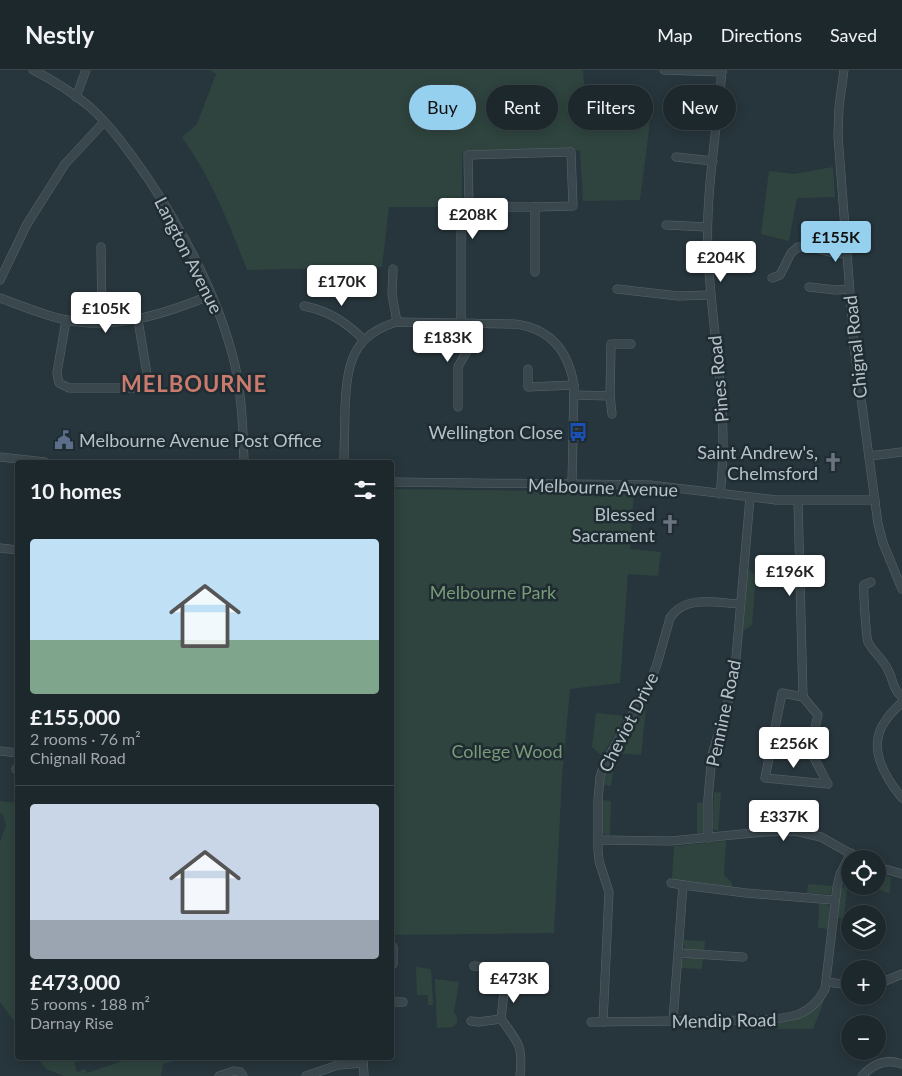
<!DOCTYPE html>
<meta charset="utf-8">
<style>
body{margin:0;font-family:Lato,sans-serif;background:#2a3439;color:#f1f3f6;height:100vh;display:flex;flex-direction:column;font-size:19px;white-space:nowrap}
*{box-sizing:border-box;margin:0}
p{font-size:16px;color:#a0a6aa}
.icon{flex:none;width:28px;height:28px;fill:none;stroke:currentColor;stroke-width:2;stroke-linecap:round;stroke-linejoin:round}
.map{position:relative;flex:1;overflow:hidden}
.drawer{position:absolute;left:15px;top:390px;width:379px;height:600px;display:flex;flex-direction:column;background:#1d282d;border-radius:5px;box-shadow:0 2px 12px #0003,0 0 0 1px #3b4449}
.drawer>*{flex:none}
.hud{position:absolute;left:409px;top:15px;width:418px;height:45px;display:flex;gap:10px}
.controls{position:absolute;left:841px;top:780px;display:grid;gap:10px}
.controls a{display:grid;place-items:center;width:45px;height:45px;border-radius:50%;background:#1d282d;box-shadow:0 2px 12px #0003,0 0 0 1px #3b4449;font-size:25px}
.price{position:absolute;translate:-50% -42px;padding:0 11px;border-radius:5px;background:#fff;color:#222;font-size:16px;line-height:32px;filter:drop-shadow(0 1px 2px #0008)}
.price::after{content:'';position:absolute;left:50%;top:30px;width:15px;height:11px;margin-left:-8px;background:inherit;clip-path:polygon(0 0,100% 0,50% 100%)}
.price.on{background:#95d1ee;color:#111}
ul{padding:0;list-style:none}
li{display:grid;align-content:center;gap:10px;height:265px;padding:0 15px}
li+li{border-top:1px solid #3b4449}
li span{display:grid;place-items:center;height:155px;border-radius:5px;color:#555}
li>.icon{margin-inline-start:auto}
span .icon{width:90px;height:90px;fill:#fffc;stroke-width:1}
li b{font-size:21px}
h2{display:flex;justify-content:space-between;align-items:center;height:60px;padding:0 15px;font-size:21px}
.pill{padding:0 18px;border-radius:22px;background:#1d282d;box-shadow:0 2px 12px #0003,0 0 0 1px #3b4449;font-size:18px;line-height:45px}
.pill.on{background:#95d1ee;color:#111}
header{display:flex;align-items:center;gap:30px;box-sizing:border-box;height:70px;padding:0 25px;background:#1d282d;border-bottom:1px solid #3b4449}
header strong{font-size:24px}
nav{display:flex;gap:28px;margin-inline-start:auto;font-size:18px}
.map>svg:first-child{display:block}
.green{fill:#2f443e}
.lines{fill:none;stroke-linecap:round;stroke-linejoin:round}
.minor-casing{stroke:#58656a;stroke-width:9}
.minor{stroke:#3a474d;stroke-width:8}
.labels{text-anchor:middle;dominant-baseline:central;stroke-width:5;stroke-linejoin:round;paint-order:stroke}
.street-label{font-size:18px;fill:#b6c2c7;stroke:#1f2c32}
.poi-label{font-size:18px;fill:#b6c2c7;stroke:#1f2c32;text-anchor:end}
.park-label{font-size:18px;fill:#799b77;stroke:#1f2c32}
.district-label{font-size:22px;font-weight:bold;letter-spacing:1px;fill:#cb7b6e;stroke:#1f2c32}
</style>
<header>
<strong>Nestly</strong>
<nav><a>Map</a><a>Directions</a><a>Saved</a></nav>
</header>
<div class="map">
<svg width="902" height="1006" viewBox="0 0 902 1006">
<rect width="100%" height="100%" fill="#27363c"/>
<g class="green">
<path d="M210 0H583L587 49 650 51 640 130 583 131 580 80 462 84V137H389L382 197 247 200C229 153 211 108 182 67L197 54 216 4Z"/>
<polygon points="833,97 835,127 797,128 789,171 761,164 769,101 794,104"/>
<polygon points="391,419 634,422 630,479 661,482 658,506 628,504 620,613 570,619 562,707 554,863 391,865"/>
<polygon points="748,499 756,506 752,555 743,561"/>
<polygon points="647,630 641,685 615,683"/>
<polygon points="596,643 625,646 602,686 592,677"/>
<polygon points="611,688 615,689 611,716 603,715"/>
<polygon points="714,722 721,723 718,761 713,759"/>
<polygon points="602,730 611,731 610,765 606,765 602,762"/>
<polygon points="0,731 17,733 18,893 16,899 18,900 17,955 0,932 0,772 6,755 3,745 0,743"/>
<polygon points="703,732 703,761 702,763 697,764 697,733"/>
<polygon points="726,771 724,805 731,812 733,818 672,810 674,776"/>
<polygon points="878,806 891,807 890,823 884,822 876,818 856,816 878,816"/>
<polygon points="808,814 832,816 831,823 829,824 807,823"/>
<polygon points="841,817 847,818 844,848 838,848"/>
<polygon points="819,833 827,834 830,837 828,859 818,858"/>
<polygon points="683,870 705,871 704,881 685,879"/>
<polygon points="690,887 703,889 702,899 681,898 682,889"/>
<polygon points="416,897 431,899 433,935 428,935 428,925 417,925"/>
<polygon points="435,909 459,912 454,943 457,946 457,951 458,951 453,957 437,958"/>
<path d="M822 930 824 931 813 959H775L758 955 759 953C786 954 804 953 822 930Z"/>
<polygon points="38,988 82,988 82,989 74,993 77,1002 85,999 87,1003 131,988 181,988 163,994 161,1006 64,1006 46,999"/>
</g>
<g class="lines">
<g class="minor-casing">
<g id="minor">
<path d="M33 0C53 10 73 23 90 37 112 57 130 83 147 107 185 164 219 228 235 295 242 327 243 360 244 392"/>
<polyline points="664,0 722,2"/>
<polyline points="844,0 839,37 838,66 854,276 878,454 883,473 902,519"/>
<polyline points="76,27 86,0"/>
<polyline points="676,87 713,91"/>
<polyline points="469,138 468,85 571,82 573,136 535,137 535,202"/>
<polyline points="666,155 707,157"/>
<polyline points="101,177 102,253"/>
<polyline points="820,178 845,176"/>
<polyline points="393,199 392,224 397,252"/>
<polyline points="772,208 780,205 791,183 798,177 812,177 833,183 846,184"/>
<polyline points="0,210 27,154 65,94 104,52"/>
<polyline points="809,217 836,220 849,219"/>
<polyline points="617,219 678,226 710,225"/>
<path d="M0 228C22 236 43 245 66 250 115 260 165 244 211 225"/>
<path d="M304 236C329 241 346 252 364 270"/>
<polyline points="66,250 57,303 59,313 69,318 136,318 144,313 147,304 138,250"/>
<polyline points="461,253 461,156 465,140 474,137 535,137"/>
<polyline points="528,299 528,317 574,315"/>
<polyline points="574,325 610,326 611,274 631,274"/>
<polyline points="610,326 612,344"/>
<polyline points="458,337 458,297 470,275 472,253"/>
<polyline points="869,386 902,382"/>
<polyline points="0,387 45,392"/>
<path d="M344 392C344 374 345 356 345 338 347 296 351 265 397 252L514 254C550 258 568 280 574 315L572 413"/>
<polyline points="391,412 650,415 776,430 875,430"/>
<path d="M720 424C730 345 712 265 708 185 705 124 717 61 722 0"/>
<polyline points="798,431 803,627"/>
<polyline points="0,478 18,480"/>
<path d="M871 512 864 515C863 518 866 567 868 572 873 582 883 589 888 600 893 609 893 620 902 627"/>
<polygon points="782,623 803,627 818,645 812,671 813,686 828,714 765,708"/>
<path d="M902 632C897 638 890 643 886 650 866 676 884 706 902 728"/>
<polyline points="0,681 18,683"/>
<polyline points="16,699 18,699"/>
<polyline points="708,768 708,729 712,685 734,611 750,428"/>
<polyline points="598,770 671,771 763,762 795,761 821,767 860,789"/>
<polyline points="878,797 902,804"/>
<polyline points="671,813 683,815"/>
<polyline points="679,883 743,887"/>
<polyline points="391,894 393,894 393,877"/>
<path d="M474 896 496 898 504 905 505 912 501 949C519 973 523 976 520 1006"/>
<polyline points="827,912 850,915"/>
<polyline points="878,914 902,904"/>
<polyline points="391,932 403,932"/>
<polyline points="471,951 478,952 501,949"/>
<polyline points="673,951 683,815 746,823 834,830"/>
<path d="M591 952 761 950C790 948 810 947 825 919L837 817 840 804 851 783"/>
<path d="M603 952 609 822 599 791 598 779V730L600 707 604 695 650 613 657 594 670 548C685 524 717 533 740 534"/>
<polyline points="363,988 364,1006"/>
<polyline points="219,1006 234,1001 240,1002 243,1006"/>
<polyline points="306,1006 338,995 363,993"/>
<path d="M862 1006C873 994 886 988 902 994"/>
</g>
</g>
<use href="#minor" class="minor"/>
</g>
<defs>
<g id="bus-bare" transform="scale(1.5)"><path d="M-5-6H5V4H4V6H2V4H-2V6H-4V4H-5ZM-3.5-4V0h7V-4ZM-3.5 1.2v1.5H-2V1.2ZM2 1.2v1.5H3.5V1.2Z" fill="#1a4fb4" stroke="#1f2c32" stroke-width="2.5" paint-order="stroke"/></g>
<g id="civic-bare" transform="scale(1.5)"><path d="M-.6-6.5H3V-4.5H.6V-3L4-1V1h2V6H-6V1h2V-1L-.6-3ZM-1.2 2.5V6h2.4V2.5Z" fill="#5c6f8a" stroke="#1f2c32" stroke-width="2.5" paint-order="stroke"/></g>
<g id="church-bare" transform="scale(1.5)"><path d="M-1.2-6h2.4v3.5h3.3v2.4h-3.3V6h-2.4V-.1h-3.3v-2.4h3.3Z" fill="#6b7280" stroke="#1f2c32" stroke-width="2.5" paint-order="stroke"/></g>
</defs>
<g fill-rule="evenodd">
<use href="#bus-bare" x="578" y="362"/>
<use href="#civic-bare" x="64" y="370"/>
<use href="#church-bare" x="833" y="392"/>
<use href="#church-bare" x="670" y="454"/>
</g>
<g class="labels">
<g class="street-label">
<text transform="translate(189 185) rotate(63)">Langton Avenue</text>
<text transform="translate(855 277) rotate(-96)">Chignal Road</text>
<text transform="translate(718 309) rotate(-95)">Pines Road</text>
<text transform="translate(603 417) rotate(2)">Melbourne Avenue</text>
<text transform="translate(723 643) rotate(-78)">Pennine Road</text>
<text transform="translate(628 652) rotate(-63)">Cheviot Drive</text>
<text transform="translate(724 950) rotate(-1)">Mendip Road</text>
</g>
<g class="poi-label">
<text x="563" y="362">Wellington Close</text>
<text x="79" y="370" text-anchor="start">Melbourne Avenue Post Office</text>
<text x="818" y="382">Saint Andrew's,<tspan x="818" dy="21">Chelmsford</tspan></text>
<text x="655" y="444">Blessed<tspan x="655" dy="21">Sacrament</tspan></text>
</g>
<g class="park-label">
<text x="493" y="522">Melbourne Park</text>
<text x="507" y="681">College Wood</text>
</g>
<g class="district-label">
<text x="194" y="313">MELBOURNE</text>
</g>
</g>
</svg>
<div class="controls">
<a><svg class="icon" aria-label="locate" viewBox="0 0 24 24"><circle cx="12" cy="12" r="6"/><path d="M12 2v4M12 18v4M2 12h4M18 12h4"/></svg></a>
<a><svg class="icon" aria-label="layers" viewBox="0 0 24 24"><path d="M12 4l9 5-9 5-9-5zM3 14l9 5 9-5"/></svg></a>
<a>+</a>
<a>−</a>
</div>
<b class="price" style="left:473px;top:170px">£208K</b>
<b class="price on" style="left:836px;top:193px">£155K</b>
<b class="price" style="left:721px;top:213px">£204K</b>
<b class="price" style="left:342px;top:237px">£170K</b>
<b class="price" style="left:106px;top:264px">£105K</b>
<b class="price" style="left:448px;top:293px">£183K</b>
<b class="price" style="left:790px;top:527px">£196K</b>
<b class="price" style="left:794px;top:699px">£256K</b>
<b class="price" style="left:784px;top:772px">£337K</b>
<b class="price" style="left:514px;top:934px">£473K</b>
<div class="hud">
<a class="pill on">Buy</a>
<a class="pill">Rent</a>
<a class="pill">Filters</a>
<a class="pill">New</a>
</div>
<section class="drawer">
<h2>10 homes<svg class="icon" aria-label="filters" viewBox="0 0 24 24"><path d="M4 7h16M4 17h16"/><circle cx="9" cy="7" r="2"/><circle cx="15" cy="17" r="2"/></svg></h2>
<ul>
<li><span style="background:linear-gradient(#bfe0f5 65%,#7fa58c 0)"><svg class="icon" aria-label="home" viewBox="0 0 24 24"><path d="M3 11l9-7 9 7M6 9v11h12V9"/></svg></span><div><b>£155,000</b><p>2 rooms · 76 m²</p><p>Chignall Road</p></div></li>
<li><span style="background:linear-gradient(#c9d6e8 75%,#9aa5b1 0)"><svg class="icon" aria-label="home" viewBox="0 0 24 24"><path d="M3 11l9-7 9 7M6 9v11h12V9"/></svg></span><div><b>£473,000</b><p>5 rooms · 188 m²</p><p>Darnay Rise</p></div></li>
</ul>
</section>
</div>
